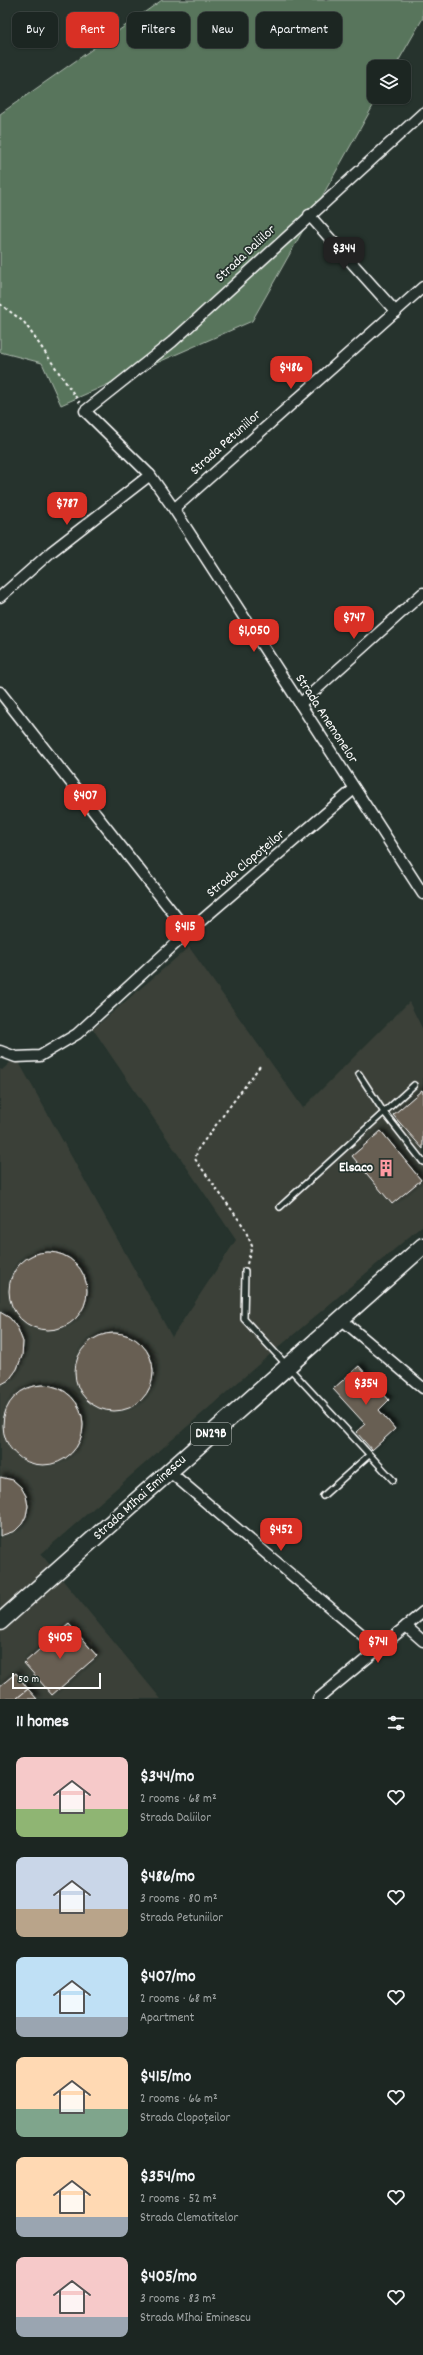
<!DOCTYPE html>
<meta charset="utf-8">
<style>
body{margin:0;font-family:Dekko,sans-serif;background:#252e2a;color:#f1f3f6;height:100vh;display:flex;flex-direction:column;font-size:15px;white-space:nowrap}
*{box-sizing:border-box;margin:0}
p{font-size:13px;color:#a0a5a5}
.icon{flex:none;width:22px;height:22px;fill:none;stroke:currentColor;stroke-width:2;stroke-linecap:round;stroke-linejoin:round}
.map{position:relative;height:1699px;overflow:hidden}
.drawer{display:flex;flex-direction:column;background:#1c2622;flex:1}
.drawer>*{flex:none}
.top-card{position:absolute;left:12px;top:12px;width:399px;height:36px;display:flex;gap:8px}
.buttons{position:absolute;left:367px;top:60px;display:grid;gap:8px}
.buttons a{display:grid;place-items:center;width:44px;height:44px;border-radius:8px;background:#1c2622;box-shadow:0 1px 3px #0004,0 0 0 1px #3a4340;font-size:20px}
.scale{position:absolute;left:12px;bottom:10px;width:89px;box-sizing:border-box;padding-left:4px;border:2px solid #fff;border-top:0;font-size:11px;line-height:14px;white-space:nowrap;color:#fff;-webkit-text-stroke:3px #26332d;paint-order:stroke}
.price{position:absolute;translate:-50% -34px;padding:0 9px;border-radius:8px;background:#d93025;color:#fff;font-size:13px;line-height:26px;filter:drop-shadow(0 1px 2px #0008)}
.price::after{content:'';position:absolute;left:50%;top:24px;width:12px;height:9px;margin-left:-6px;background:inherit;clip-path:polygon(0 0,100% 0,50% 100%)}
.price.current{background:#222;color:#fff}
ul{padding:0;list-style:none}
li{display:flex;align-items:center;gap:12px;height:100px;padding:0 16px}
li span{display:grid;place-items:center;flex:none;width:112px;height:80px;border-radius:8px;color:#555}
li>.icon{margin-inline-start:auto}
span .icon{width:48px;height:48px;fill:#fffc;stroke-width:1}
li b{font-size:17px}
h2{display:flex;justify-content:space-between;align-items:center;height:48px;padding:0 16px;font-size:17px}
.pill{padding:0 14px;border-radius:8px;background:#1c2622;box-shadow:0 1px 3px #0004,0 0 0 1px #3a4340;font-size:14px;line-height:36px}
.pill.current{background:#d93025;color:#fff}
.map>svg:first-child{display:block}
.built{fill:#3a4038}
.green{fill:#59755c;stroke:#acbaae}
.building{fill:#685e52;stroke:#fff;filter:url(#shadow)}
.lines{fill:none;stroke-linecap:round;stroke-linejoin:round}
.lane-casing{stroke:#fff;stroke-width:8}
.street-casing{stroke:#fff;stroke-width:13}
.primary-casing{stroke:#fff;stroke-width:19}
.path{stroke:#fff;stroke-width:2;stroke-dasharray:3 3;stroke-linecap:butt}
.lane{stroke:#26332d;stroke-width:5}
.street{stroke:#26332d;stroke-width:10}
.primary{stroke:#26332d;stroke-width:16}
.labels{text-anchor:middle;dominant-baseline:central;stroke-width:3.5;stroke-linejoin:round;paint-order:stroke}
.shield{fill:#26332d;stroke:#bec2c0;stroke-width:1}
.shield-label{font-size:13px;font-weight:bold;fill:#fff}
.street-label{font-size:14px;fill:#fff;stroke:#26332d}
.poi-label{font-size:14px;font-weight:bold;fill:#fff;stroke:#26332d;text-anchor:end}
</style>
<div class="map">
<svg width="423" height="1699" viewBox="0 0 423 1699">
<defs>
<filter id="shadow"><feDropShadow dx="3.5" dy="-3.5" stdDeviation="2" flood-color="#0009"/></filter>
</defs>
<rect width="100%" height="100%" fill="#26332d"/>
<filter id="ink" filterUnits="userSpaceOnUse"><feTurbulence type="fractalNoise" baseFrequency=".025" numOctaves="2"/><feDisplacementMap in="SourceGraphic" scale="8" xChannelSelector="R" yChannelSelector="G"/><feConvolveMatrix kernelMatrix="1 2 1 2 8 2 1 2 1" color-interpolation-filters="sRGB"/></filter>
<g filter="url(#ink)">
<polygon class="built" points="189,947 303,1108 409,1002 423,1030 423,1225 266,1358 41,1554 161,1699 0,1699 0,1069 2,1070 16,1057 172,1337 236,1240 93,1029"/>
<polygon class="green" points="162,0 423,0 423,18 395,67 374,67 374,97 378,97 252,321 61,405 42,363 0,352 0,114"/>
<g class="building">
<polygon points="422,1090 423,1092 423,1149 393,1115"/>
<polygon points="381,1131 421,1180 392,1204 352,1156"/>
<circle cx="48" cy="1291" r="39"/>
<polygon points="0,1312 10,1318 18,1329 23,1342 22,1356 17,1369 9,1380 0,1385"/>
<circle cx="114" cy="1372" r="39"/>
<polygon points="359,1366 389,1400 379,1410 395,1429 372,1450 356,1432 365,1424 333,1389"/>
<circle cx="43" cy="1425" r="40"/>
<polygon points="0,1477 13,1480 21,1487 26,1496 28,1506 26,1516 22,1524 15,1531 0,1536"/>
<polygon points="69,1624 97,1656 52,1695 24,1663"/>
<polygon points="16,1673 28,1689 16,1699 0,1699 0,1686"/>
<polygon points="28,1689 37,1699 16,1699"/>
</g>
<g class="lines">
<g class="lane-casing">
<g id="lane">
<polyline points="359,1074 383,1111 423,1162"/>
<polyline points="280,1207 414,1085"/>
<polyline points="245,1271 244,1319 393,1480"/>
<polyline points="323,1496 369,1455"/>
</g>
</g>
<g class="street-casing">
<g id="street">
<polyline points="423,113 172,342 85,411 150,475 174,509 423,894"/>
<polyline points="309,215 396,312"/>
<polyline points="174,509 423,287"/>
<polyline points="0,597 51,552 150,475"/>
<polyline points="0,692 188,932"/>
<polyline points="300,704 423,593"/>
<polyline points="0,1051 16,1057 40,1056 77,1034 188,932 354,789"/>
<polyline points="341,1319 423,1388"/>
<polyline points="170,1472 379,1649"/>
<polyline points="406,1626 423,1641"/>
<polyline points="318,1699 423,1612"/>
</g>
</g>
<g class="primary-casing">
<polyline id="primary" points="0,1622 423,1246"/>
</g>
<g class="path">
<polyline points="0,304 24,322 80,403"/>
<polyline points="247,1264 252,1246 244,1227 195,1159 198,1149 260,1066"/>
</g>
<use href="#lane" class="lane"/>
<use href="#street" class="street"/>
<use href="#primary" class="primary"/>
</g>
</g>
<defs>
<g id="building-bare" transform="scale(1.38)"><path d="M-4-6H4V6H1V3H-1V6H-4ZM-2.5-4.3h1.7v1.8h-1.7ZM.8-4.3h1.7v1.8H.8ZM-2.5-1h1.7V.8h-1.7ZM.8-1h1.7V.8H.8Z" fill="#ff9aa2" stroke="#26332d" stroke-width="2.5" paint-order="stroke"/></g>
</defs>
<g fill-rule="evenodd">
<use href="#building-bare" x="386" y="1168"/>
</g>
<g class="labels">
<rect class="shield" x="191" y="1423" width="40" height="22" rx="3"/>
<g class="shield-label">
<text x="211" y="1434">DN29B</text>
</g>
<g class="street-label">
<text transform="translate(246 254) rotate(-43)">Strada Daliilor</text>
<text transform="translate(226 443) rotate(-42)">Strada Petuniilor</text>
<text transform="translate(326 719) rotate(57)">Strada Anemonelor</text>
<text transform="translate(246 864) rotate(-40)">Strada Clopoțeilor</text>
<text transform="translate(140 1498) rotate(-42)">Strada MIhai Eminescu</text>
</g>
<g class="poi-label">
<text x="373" y="1168">Elsaco</text>
</g>
</g>
</svg>
<div class="buttons">
<a><svg class="icon" aria-label="layers" viewBox="0 0 24 24"><path d="M12 4l9 5-9 5-9-5zM3 14l9 5 9-5"/></svg></a>
</div>
<div class="scale">50 m</div>
<b class="price current" style="left:344px;top:271px">$344</b>
<b class="price" style="left:291px;top:390px">$486</b>
<b class="price" style="left:67px;top:526px">$787</b>
<b class="price" style="left:354px;top:640px">$747</b>
<b class="price" style="left:254px;top:653px">$1,050</b>
<b class="price" style="left:85px;top:818px">$407</b>
<b class="price" style="left:185px;top:949px">$415</b>
<b class="price" style="left:366px;top:1406px">$354</b>
<b class="price" style="left:281px;top:1552px">$452</b>
<b class="price" style="left:60px;top:1660px">$405</b>
<b class="price" style="left:378px;top:1664px">$741</b>
<div class="top-card">
<a class="pill">Buy</a>
<a class="pill current">Rent</a>
<a class="pill">Filters</a>
<a class="pill">New</a>
<a class="pill">Apartment</a>
</div>
</div>
<section class="drawer">
<h2>11 homes<svg class="icon" aria-label="filters" viewBox="0 0 24 24"><path d="M4 7h16M4 17h16"/><circle cx="9" cy="7" r="2"/><circle cx="15" cy="17" r="2"/></svg></h2>
<ul>
<li><span style="background:linear-gradient(#f6c9c9 65%,#8fb573 0)"><svg class="icon" aria-label="home" viewBox="0 0 24 24"><path d="M3 11l9-7 9 7M6 9v11h12V9"/></svg></span><div><b>$344/mo</b><p>2 rooms · 68 m²</p><p>Strada Daliilor</p></div><svg class="icon" aria-label="heart" viewBox="0 0 24 24"><path d="M12 20l-8-8c-3-5 5-10 8-4 3-6 11-1 8 4z"/></svg></li>
<li><span style="background:linear-gradient(#c9d6e8 65%,#b9a48a 0)"><svg class="icon" aria-label="home" viewBox="0 0 24 24"><path d="M3 11l9-7 9 7M6 9v11h12V9"/></svg></span><div><b>$486/mo</b><p>3 rooms · 80 m²</p><p>Strada Petuniilor</p></div><svg class="icon" aria-label="heart" viewBox="0 0 24 24"><path d="M12 20l-8-8c-3-5 5-10 8-4 3-6 11-1 8 4z"/></svg></li>
<li><span style="background:linear-gradient(#bfe0f5 75%,#9aa5b1 0)"><svg class="icon" aria-label="home" viewBox="0 0 24 24"><path d="M3 11l9-7 9 7M6 9v11h12V9"/></svg></span><div><b>$407/mo</b><p>2 rooms · 68 m²</p><p>Apartment</p></div><svg class="icon" aria-label="heart" viewBox="0 0 24 24"><path d="M12 20l-8-8c-3-5 5-10 8-4 3-6 11-1 8 4z"/></svg></li>
<li><span style="background:linear-gradient(#ffd9b3 65%,#7fa58c 0)"><svg class="icon" aria-label="home" viewBox="0 0 24 24"><path d="M3 11l9-7 9 7M6 9v11h12V9"/></svg></span><div><b>$415/mo</b><p>2 rooms · 66 m²</p><p>Strada Clopoțeilor</p></div><svg class="icon" aria-label="heart" viewBox="0 0 24 24"><path d="M12 20l-8-8c-3-5 5-10 8-4 3-6 11-1 8 4z"/></svg></li>
<li><span style="background:linear-gradient(#ffd9b3 75%,#9aa5b1 0)"><svg class="icon" aria-label="home" viewBox="0 0 24 24"><path d="M3 11l9-7 9 7M6 9v11h12V9"/></svg></span><div><b>$354/mo</b><p>2 rooms · 52 m²</p><p>Strada Clematitelor</p></div><svg class="icon" aria-label="heart" viewBox="0 0 24 24"><path d="M12 20l-8-8c-3-5 5-10 8-4 3-6 11-1 8 4z"/></svg></li>
<li><span style="background:linear-gradient(#f6c9c9 75%,#9aa5b1 0)"><svg class="icon" aria-label="home" viewBox="0 0 24 24"><path d="M3 11l9-7 9 7M6 9v11h12V9"/></svg></span><div><b>$405/mo</b><p>3 rooms · 83 m²</p><p>Strada MIhai Eminescu</p></div><svg class="icon" aria-label="heart" viewBox="0 0 24 24"><path d="M12 20l-8-8c-3-5 5-10 8-4 3-6 11-1 8 4z"/></svg></li>
</ul>
</section>
